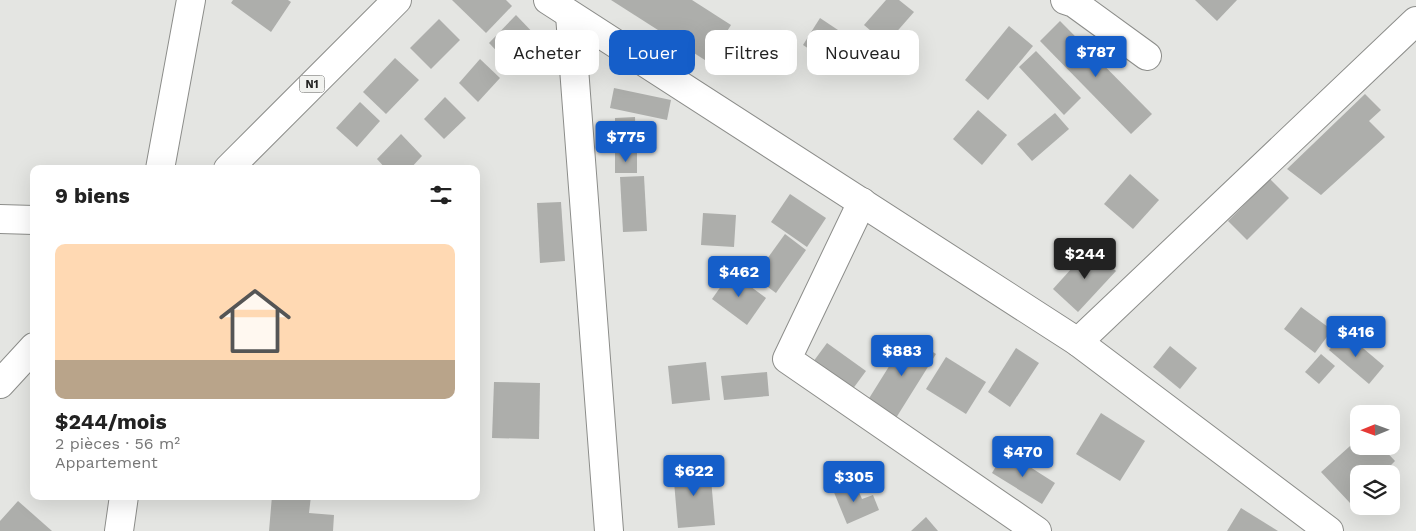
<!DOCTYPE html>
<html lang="fr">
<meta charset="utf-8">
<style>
body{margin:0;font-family:"Work Sans",sans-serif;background:#f6f6f6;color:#222;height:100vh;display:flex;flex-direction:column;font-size:19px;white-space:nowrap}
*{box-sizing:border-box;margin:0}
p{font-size:16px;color:#767676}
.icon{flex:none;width:28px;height:28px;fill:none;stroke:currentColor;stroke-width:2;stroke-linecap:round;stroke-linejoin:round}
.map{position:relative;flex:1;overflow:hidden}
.drawer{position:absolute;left:30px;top:165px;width:450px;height:335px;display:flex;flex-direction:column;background:#fff;border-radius:10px;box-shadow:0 5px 20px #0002}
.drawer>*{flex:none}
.top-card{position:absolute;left:495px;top:30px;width:475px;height:45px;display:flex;gap:10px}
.needle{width:32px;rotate:269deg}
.buttons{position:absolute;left:1350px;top:405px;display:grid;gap:10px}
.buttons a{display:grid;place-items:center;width:50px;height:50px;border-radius:10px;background:#fff;box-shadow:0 5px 20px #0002;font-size:25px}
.price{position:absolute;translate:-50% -42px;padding:0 11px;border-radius:5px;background:#155ec9;color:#fff;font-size:16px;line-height:32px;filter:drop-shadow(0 1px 2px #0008)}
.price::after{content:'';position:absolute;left:50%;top:30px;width:15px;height:11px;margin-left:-8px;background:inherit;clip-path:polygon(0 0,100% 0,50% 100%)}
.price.current{background:#222;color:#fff}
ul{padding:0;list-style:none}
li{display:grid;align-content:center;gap:10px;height:265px;padding:0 25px}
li+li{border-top:1px solid #e0e0e0}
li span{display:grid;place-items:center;height:155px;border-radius:10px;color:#555}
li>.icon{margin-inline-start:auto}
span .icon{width:90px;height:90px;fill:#fffc;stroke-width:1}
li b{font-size:21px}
h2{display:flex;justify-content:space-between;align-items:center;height:60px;padding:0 25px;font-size:21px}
.tag{padding:0 18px;border-radius:10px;background:#fff;box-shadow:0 5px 20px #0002;font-size:18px;line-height:45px}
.tag.current{background:#155ec9;color:#fff}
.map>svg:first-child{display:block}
.building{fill:#adaeab}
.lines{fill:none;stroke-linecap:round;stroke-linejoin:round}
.minor-casing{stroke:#8c8d8a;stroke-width:30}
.major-casing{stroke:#8c8d8a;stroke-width:30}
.highway-casing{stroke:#8c8d8a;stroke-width:30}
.minor{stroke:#fff;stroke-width:28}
.major{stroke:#fff;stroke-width:28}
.highway{stroke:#fff;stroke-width:28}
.labels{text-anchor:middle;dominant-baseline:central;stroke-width:5;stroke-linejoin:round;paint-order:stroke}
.shield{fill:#f1f2ef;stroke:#626261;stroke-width:1}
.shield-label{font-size:11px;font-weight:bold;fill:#252524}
</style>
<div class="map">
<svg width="1416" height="531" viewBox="0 0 1416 531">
<rect width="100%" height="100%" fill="#e4e5e2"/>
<g class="building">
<polygon points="233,0 288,0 291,2 271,32 231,3"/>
<polygon points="452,0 506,0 512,6 486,33"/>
<polygon points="611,0 692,0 731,25 708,62"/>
<polygon points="886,0 899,0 914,12 886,44 864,25"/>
<polygon points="1195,0 1237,0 1217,21"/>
<polygon points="516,15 539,39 512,67 489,43"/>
<polygon points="820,18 841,32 823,58 803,45"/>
<polygon points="439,19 460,40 431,69 410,48"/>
<polygon points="1060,21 1152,114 1131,134 1040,41"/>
<polygon points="1009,26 1033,46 988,100 965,80"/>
<polygon points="1036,51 1081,98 1064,115 1019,67"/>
<polygon points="395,58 419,80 386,114 363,92"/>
<polygon points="480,59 500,78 478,102 459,83"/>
<polygon points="614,88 671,100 667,120 610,108"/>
<polygon points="1365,94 1381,110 1369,121 1385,137 1321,195 1287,169"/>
<polygon points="445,97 466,118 444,139 424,119"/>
<polygon points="360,102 380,121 357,147 336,128"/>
<polygon points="978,110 1007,135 982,165 953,139"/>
<polygon points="1055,113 1069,129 1032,161 1017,144"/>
<polygon points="635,117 636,143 615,143 615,118"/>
<polygon points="401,134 422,156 410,169 386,169 377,159"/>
<rect x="615" y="153" width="22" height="20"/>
<polygon points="1130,174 1159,200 1133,229 1104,204"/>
<polygon points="644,176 647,231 623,232 620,177"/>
<polygon points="1270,179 1289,198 1247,240 1228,221"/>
<polygon points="790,194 826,218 807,247 771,222"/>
<polygon points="561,202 565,261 540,263 537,203"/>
<polygon points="703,213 736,215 734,247 701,245"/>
<polygon points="785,234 806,250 776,293 754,277"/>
<polygon points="1091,247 1116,271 1078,312 1053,289"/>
<polygon points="731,272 766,298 747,325 712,299"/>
<polygon points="1301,307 1332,330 1315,353 1284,329"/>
<polygon points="1344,332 1384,366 1369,384 1329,350"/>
<polygon points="908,336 936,354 896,418 868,400"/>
<polygon points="827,343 866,371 852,390 813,362"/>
<polygon points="1170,346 1197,368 1180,389 1153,367"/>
<polygon points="1016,348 1039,363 1010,407 988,392"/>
<polygon points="1321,354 1335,366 1319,384 1305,372"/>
<polygon points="946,357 986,382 966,414 926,389"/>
<polygon points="706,362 710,400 672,404 668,366"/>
<polygon points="767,372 769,396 724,400 721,376"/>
<polygon points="494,382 540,383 539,439 492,438"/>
<polygon points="1101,413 1145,441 1120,481 1076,454"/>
<polygon points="1359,438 1359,446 1381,446 1395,461 1382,474 1359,474 1359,495 1350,503 1321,472"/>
<polygon points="1005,451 1055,483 1042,504 992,473"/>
<polygon points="710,467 715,525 678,528 673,470"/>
<polygon points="854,481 862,499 873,495 879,510 847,524 833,490"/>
<polygon points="272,496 311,496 309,513 334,515 333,531 269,531"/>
<polygon points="18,501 52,531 0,531 0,521"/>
<polygon points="1241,508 1278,531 1227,531"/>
<polygon points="926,517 938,531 911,531"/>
</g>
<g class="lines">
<g class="minor-casing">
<g id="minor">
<polyline points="548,0 1078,342 1329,531"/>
<polyline points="1065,0 1074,3 1147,56"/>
<polyline points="570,15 609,531"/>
<polyline points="160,169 191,0"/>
<polyline points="862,202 787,359 1037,531"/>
<polyline points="1078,342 1416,21"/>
<polyline points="0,384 34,347"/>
</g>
</g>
<g class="major-casing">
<polyline id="major" points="119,531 124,496"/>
</g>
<g class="highway-casing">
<g id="highway">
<polyline points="228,169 397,0"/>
<polyline points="0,219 34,220"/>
</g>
</g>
<use href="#minor" class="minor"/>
<use href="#major" class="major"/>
<use href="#highway" class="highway"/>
</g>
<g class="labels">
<rect class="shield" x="299.5" y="75.5" width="25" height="17" rx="4"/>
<g class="shield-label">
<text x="312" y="84">N1</text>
</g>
</g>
</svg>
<div class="buttons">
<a><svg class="needle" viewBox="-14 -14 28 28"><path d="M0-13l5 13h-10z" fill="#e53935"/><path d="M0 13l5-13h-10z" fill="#767676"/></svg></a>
<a><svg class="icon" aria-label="layers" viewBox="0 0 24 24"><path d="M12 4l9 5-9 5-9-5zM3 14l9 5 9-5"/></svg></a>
</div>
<b class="price" style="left:1096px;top:78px">$787</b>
<b class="price" style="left:626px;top:163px">$775</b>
<b class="price current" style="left:1085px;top:280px">$244</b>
<b class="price" style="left:739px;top:298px">$462</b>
<b class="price" style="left:1356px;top:358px">$416</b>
<b class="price" style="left:902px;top:377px">$883</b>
<b class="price" style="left:1023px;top:478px">$470</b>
<b class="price" style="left:694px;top:497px">$622</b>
<b class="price" style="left:854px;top:503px">$305</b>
<div class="top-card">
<a class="tag">Acheter</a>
<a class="tag current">Louer</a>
<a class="tag">Filtres</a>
<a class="tag">Nouveau</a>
</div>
<section class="drawer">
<h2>9 biens<svg class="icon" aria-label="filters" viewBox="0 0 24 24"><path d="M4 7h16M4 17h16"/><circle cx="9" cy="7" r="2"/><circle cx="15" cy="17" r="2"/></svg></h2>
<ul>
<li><span style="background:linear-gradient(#ffd9b3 75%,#b9a48a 0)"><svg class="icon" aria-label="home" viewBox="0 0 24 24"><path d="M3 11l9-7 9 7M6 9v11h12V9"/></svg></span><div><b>$244/mois</b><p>2 pièces · 56 m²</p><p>Appartement</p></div></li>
</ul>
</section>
</div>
